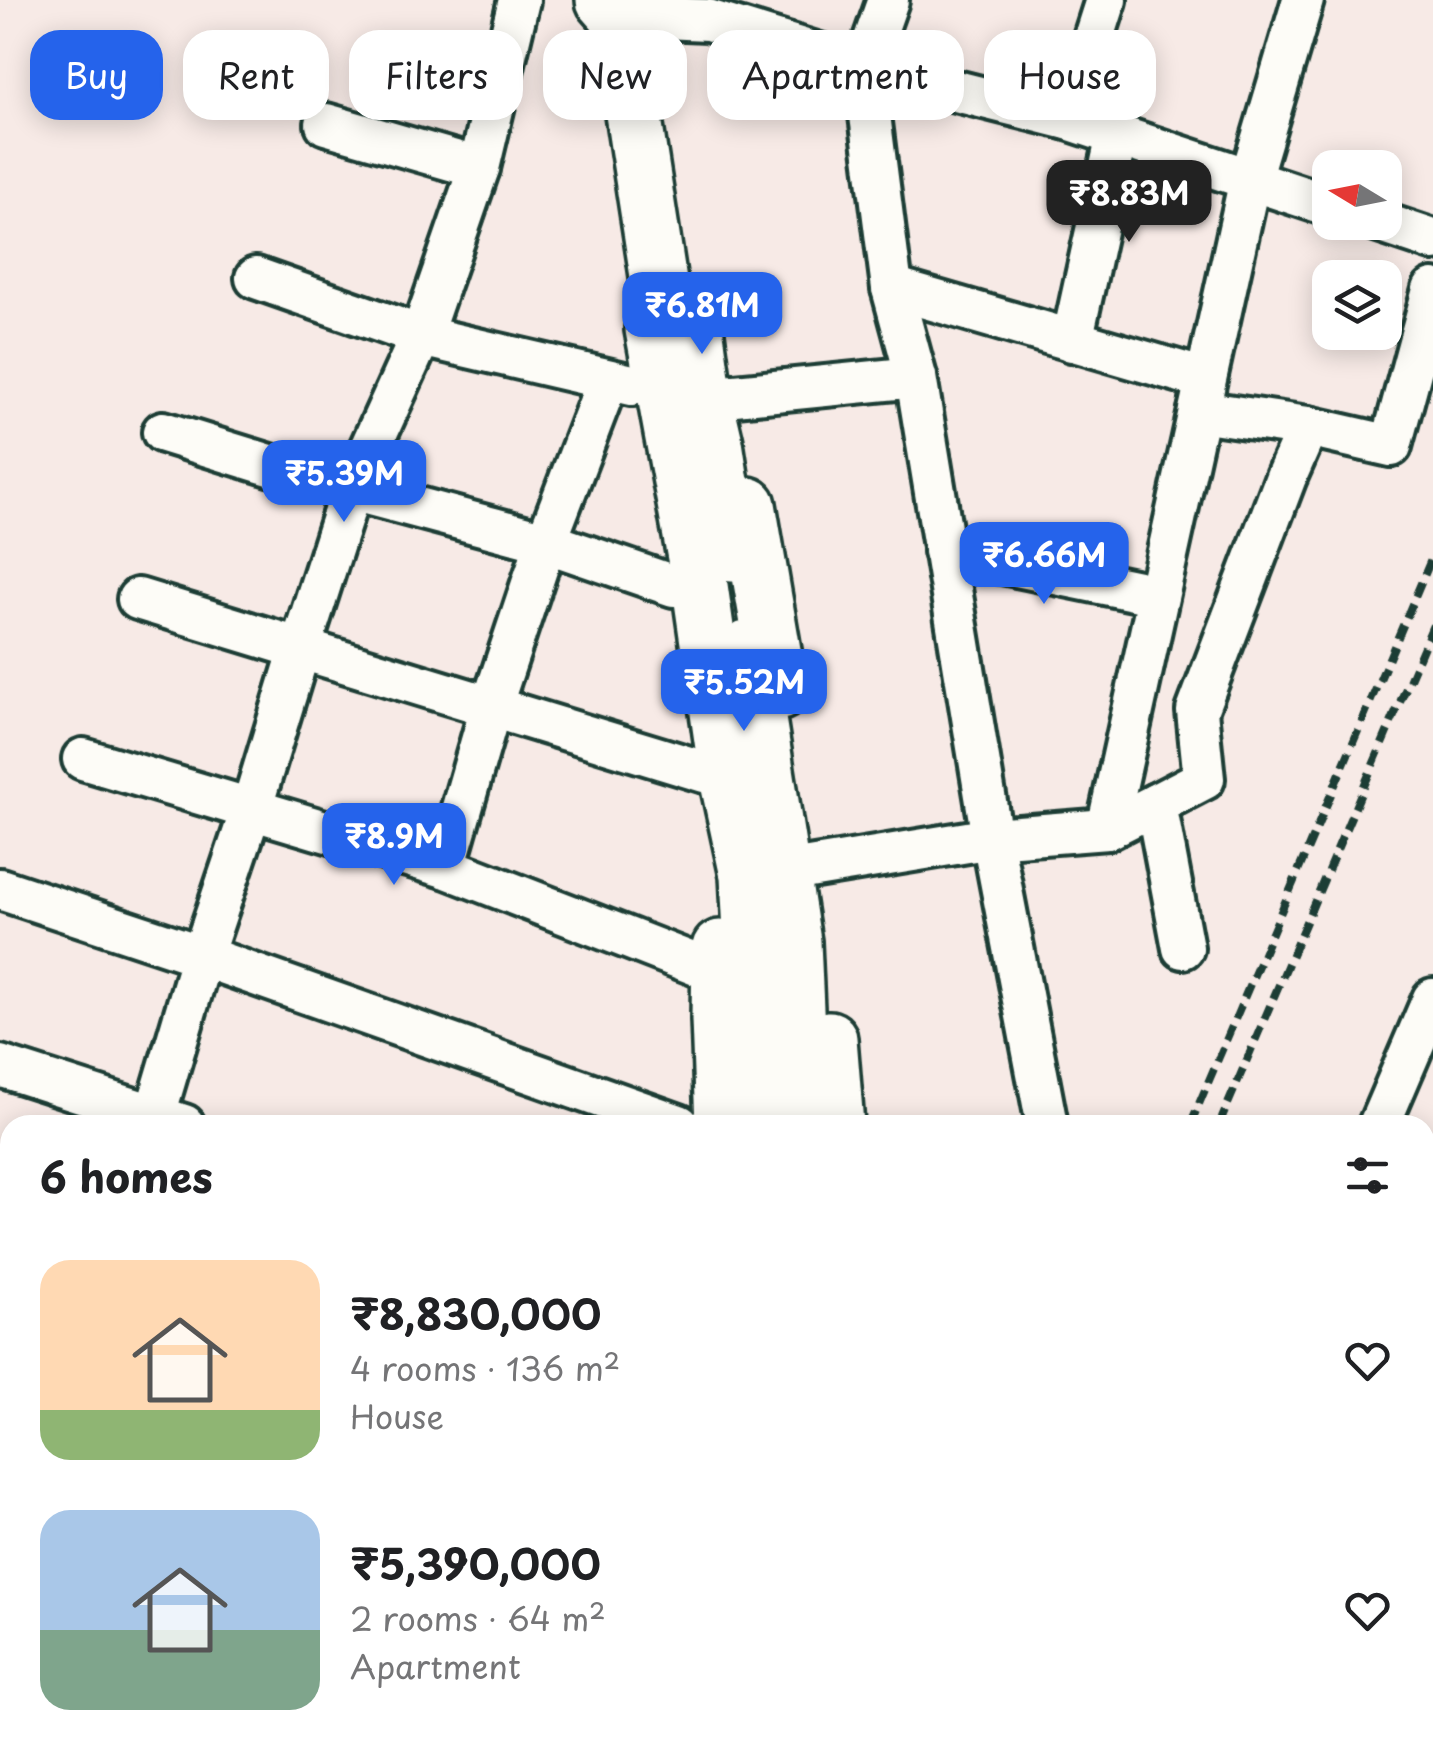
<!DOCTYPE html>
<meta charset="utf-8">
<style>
body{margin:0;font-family:"Playpen Sans",sans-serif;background:#f6f6f6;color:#202124;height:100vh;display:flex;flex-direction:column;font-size:38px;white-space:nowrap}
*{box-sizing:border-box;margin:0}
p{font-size:32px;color:#757577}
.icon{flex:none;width:55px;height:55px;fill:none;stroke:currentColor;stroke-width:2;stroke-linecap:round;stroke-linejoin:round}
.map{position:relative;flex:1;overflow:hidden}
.side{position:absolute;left:0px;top:1115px;width:1435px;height:640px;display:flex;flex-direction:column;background:#fff;border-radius:30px 30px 0 0;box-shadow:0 5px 25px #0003}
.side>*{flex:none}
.guide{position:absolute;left:30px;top:30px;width:1375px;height:90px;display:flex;gap:20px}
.needle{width:65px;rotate:280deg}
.tools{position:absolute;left:1312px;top:150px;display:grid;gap:20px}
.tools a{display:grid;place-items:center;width:90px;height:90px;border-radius:20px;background:#fff;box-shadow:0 5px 25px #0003;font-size:50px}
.price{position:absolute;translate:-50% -85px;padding:0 22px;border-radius:20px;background:#2563eb;color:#fff;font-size:32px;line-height:65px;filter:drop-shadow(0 2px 5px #0008)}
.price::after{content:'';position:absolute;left:50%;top:60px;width:30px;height:22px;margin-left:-15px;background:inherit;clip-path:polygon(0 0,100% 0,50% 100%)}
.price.on{background:#222;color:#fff}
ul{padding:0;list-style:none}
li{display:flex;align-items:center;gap:30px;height:250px;padding:0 40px}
li span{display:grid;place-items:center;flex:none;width:280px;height:200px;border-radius:30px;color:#555}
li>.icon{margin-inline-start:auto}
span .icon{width:120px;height:120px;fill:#fffc;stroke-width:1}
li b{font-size:42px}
h2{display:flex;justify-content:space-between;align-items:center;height:120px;padding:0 40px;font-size:42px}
.tag{padding:0 35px;border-radius:30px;background:#fff;box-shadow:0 5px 25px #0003;font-size:35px;line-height:90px}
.tag.on{background:#2563eb;color:#fff}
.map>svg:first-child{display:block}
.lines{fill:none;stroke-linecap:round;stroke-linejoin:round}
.street-casing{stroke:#1f3d34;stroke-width:48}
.secondary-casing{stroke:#1f3d34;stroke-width:62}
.street{stroke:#fdfcf7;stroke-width:40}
.secondary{stroke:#fdfcf7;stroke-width:55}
.rail{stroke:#1f3d34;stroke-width:8;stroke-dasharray:15 8;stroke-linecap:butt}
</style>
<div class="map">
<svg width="1433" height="1755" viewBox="0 0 1433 1755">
<rect width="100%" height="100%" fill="#f7eae6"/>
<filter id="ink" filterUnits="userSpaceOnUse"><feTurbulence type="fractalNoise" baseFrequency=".01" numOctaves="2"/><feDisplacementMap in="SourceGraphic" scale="20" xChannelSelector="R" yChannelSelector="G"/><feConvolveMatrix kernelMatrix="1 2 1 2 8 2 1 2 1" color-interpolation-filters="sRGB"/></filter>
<g filter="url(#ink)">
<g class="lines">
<g class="street-casing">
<g id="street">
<polyline points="888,0 864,68 1068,119 1330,206"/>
<polyline points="618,16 708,20 864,68 892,288 916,377 992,838 1047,1125"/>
<polyline points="1068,119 1106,0"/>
<polyline points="326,124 479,168"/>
<polyline points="1379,222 1433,240"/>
<polyline points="256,278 421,336 632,385"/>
<polyline points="892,288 1205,379"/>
<polyline points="1072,341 1117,135"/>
<polyline points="725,396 916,377"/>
<polyline points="1308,427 1391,446 1433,290"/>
<polyline points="163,432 351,490 546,542 674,586"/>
<polyline points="944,551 1158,595"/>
<polyline points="138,599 705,772"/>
<polyline points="83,759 445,867 720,974"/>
<polyline points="1156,804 1204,779 1197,711 1286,477 1308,427 1199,411"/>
<polyline points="1107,829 1250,179 1303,0"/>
<polyline points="445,867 491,707 546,542 608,380"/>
<polyline points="809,868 992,838 1107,829 1156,804 1183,948"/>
<polyline points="0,889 202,956 679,1125"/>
<polyline points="0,1066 184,1125"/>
<polyline points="152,1125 202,956 251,810 300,649 351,490 421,336 479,168 519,0"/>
<polyline points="1379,1125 1433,999"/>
<polyline points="0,1251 10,1254"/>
<polyline points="1425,1414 1433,1393"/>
<polyline points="0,1431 10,1435"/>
<polyline points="1425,1470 1433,1474"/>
<polyline points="0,1602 10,1574"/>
<polyline points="1096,1755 1100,1745"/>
</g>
</g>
<g class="secondary-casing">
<g id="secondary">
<polyline points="604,0 618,16 661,295 653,329 699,579 728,782 748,875 754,987 767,1125"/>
<polyline points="661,295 695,327 705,400 715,443 732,554"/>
<polyline points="748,505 780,692"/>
<polyline points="747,649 793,942 800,1099"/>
<polyline points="720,948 719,1019 723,1125"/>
<polyline points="829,1039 836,1125"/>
<polyline points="930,1745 939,1755"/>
<polyline points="987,1745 994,1755"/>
<polyline points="500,1755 511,1745"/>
</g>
</g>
<use href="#street" class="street"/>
<use href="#secondary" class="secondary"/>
<g class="rail">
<polyline points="1190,1125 1433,555"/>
<polyline points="1219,1125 1433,625"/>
<polyline points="920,1755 925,1745"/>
<polyline points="949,1755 954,1745"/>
</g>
</g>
</g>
</svg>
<div class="tools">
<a><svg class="needle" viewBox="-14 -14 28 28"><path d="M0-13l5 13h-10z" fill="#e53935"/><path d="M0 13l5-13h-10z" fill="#757577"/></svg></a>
<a><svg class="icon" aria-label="layers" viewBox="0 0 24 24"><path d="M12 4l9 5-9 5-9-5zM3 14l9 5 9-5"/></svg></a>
</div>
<b class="price on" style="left:1129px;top:245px">₹8.83M</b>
<b class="price" style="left:702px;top:357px">₹6.81M</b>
<b class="price" style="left:344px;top:525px">₹5.39M</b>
<b class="price" style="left:1044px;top:607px">₹6.66M</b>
<b class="price" style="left:744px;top:734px">₹5.52M</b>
<b class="price" style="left:394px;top:888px">₹8.9M</b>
<div class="guide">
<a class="tag on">Buy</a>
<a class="tag">Rent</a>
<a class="tag">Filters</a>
<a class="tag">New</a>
<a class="tag">Apartment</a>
<a class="tag">House</a>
</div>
<section class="side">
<h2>6 homes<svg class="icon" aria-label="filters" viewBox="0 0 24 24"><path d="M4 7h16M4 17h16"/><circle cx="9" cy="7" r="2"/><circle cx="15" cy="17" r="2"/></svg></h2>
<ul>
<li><span style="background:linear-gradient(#ffd9b3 75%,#8fb573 0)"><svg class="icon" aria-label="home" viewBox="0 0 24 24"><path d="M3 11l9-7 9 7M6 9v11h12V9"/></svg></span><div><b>₹8,830,000</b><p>4 rooms · 136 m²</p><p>House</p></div><svg class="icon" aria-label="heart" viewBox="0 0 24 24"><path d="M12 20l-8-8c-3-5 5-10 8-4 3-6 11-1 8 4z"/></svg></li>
<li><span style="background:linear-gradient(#a9c7e8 60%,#7fa58c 0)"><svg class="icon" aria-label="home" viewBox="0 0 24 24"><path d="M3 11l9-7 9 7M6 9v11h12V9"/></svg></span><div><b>₹5,390,000</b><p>2 rooms · 64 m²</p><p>Apartment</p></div><svg class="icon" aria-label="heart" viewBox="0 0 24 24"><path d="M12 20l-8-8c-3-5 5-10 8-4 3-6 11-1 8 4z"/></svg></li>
</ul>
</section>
</div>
